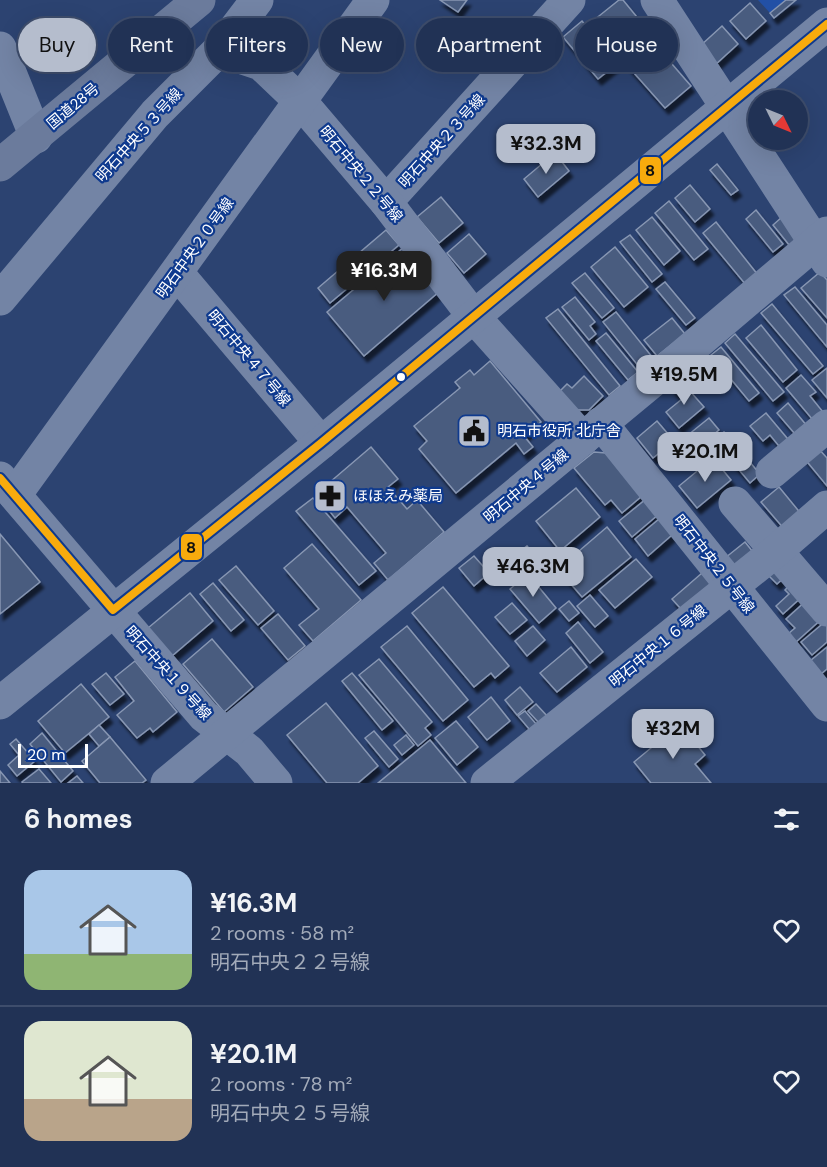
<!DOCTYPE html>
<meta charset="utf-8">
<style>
body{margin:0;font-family:"DM Sans","Noto Sans JP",sans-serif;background:#2d3e5f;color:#f1f3f6;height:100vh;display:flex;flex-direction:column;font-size:22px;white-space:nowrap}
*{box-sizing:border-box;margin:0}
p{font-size:20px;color:#a2aab9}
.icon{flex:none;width:33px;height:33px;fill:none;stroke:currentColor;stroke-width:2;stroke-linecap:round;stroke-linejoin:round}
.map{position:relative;height:783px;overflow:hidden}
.drawer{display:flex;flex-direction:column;background:#213255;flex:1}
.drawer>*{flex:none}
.hud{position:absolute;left:18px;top:18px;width:792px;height:54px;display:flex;gap:12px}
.needle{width:39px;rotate:133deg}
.controls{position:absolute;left:748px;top:90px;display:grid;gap:12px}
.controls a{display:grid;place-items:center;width:60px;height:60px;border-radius:50%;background:#213255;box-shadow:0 6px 24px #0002,0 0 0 2px #3e4d6c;font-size:30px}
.scale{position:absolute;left:18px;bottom:15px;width:70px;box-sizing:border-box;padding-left:6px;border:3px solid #fff;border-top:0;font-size:16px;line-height:21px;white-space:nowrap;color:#fff;-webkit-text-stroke:4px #0f3a8e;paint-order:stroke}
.price{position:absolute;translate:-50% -51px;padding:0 14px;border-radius:12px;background:#b5bdcd;color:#111;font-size:20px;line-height:39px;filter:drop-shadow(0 2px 3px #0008)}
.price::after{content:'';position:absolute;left:50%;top:36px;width:18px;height:14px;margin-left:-9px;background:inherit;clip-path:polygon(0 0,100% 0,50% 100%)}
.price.current{background:#222;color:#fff}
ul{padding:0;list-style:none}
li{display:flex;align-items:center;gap:18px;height:150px;padding:0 24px}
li+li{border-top:2px solid #3e4d6c}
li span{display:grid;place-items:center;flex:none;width:168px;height:120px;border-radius:18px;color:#555}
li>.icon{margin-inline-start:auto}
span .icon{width:72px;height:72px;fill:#fffc;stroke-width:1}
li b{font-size:26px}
h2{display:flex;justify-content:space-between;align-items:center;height:72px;padding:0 24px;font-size:26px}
.pill{padding:0 21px;border-radius:27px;background:#213255;box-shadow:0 6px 24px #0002,0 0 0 2px #3e4d6c;font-size:21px;line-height:54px}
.pill.current{background:#b5bdcd;color:#111}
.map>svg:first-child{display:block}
.green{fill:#2250a6}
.building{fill:#485b7f;stroke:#8897b3;stroke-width:1.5;filter:url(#shadow)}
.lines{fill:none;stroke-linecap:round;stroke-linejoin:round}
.minor{stroke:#7384a5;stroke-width:33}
.highway{stroke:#6b7b9c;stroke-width:33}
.bus-1-casing{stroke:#0f3a8e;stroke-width:12}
.bus-1{stroke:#f8ab0d;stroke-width:8}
.bus-dot{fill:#fff;stroke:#0f3a8e;stroke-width:2}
.labels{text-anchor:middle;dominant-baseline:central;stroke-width:4.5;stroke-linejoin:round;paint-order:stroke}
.street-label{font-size:15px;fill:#fff;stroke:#0f3a8e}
.poi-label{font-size:15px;fill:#fff;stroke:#0f3a8e;text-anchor:start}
.line-badge{stroke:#0f3a8e;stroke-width:2}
.pale-badge-label{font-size:16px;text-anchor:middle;font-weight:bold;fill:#111}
</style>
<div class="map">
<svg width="827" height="783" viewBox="0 0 827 783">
<defs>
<filter id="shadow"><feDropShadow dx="3.5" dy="6" stdDeviation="1.5" flood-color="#0009"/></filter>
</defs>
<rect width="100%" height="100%" fill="#2c4371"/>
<polygon class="green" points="758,0 786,0 770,13"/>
<g class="building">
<polygon points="440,0 467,0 458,12"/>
<polygon points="619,0 623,0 650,33 623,55 594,20"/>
<polygon points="786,0 796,0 774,18 770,13"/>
<polygon points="750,3 766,21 746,39 730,21"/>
<polygon points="582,21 617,64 598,79 563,37"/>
<polygon points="722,26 738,44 715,65 699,47"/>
<polygon points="652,41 691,86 665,108 626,64"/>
<polygon points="555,153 569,171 538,197 524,179"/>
<polygon points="717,164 738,190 731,195 710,170"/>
<polygon points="690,185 710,209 695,222 675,198"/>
<polygon points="441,197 463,223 439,243 417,217"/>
<polygon points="669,201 708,249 694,260 655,213"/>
<polygon points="756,210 783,244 773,252 746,219"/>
<polygon points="652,217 680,251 664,265 636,230"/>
<polygon points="782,217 797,236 794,251 773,225"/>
<polygon points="716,222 758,275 746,285 703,233"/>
<polygon points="386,230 399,245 330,303 318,288"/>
<polygon points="469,234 486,254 464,273 447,253"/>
<polygon points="630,235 662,274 652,282 620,242"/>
<polygon points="404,247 440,291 364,356 327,312"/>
<polygon points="615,247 648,287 624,307 591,267"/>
<polygon points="820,272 827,280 827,318 801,288"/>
<polygon points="585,273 614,308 602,318 572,283"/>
<polygon points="665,282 695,318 686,325 656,289"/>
<polygon points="795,287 827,325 827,347 784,295"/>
<polygon points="575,297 595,322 590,326 596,334 589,340 562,307"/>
<polygon points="772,304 823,366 813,374 761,313"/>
<polygon points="558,309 620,386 609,395 546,318"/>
<polygon points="616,312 653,358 640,368 603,322"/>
<polygon points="672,318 685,334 657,356 644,340"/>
<polygon points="761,325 797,370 783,382 746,338"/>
<polygon points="606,333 638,372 628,380 596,341"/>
<polygon points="735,334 784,392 773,401 725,343"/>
<polygon points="721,347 759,393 749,401 711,355"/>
<polygon points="490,361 541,422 524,436 533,447 524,454 516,443 456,493 419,449 427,441 414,426 460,388 455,382 470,370 474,375"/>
<polygon points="827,368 827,398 812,380"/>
<polygon points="801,375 816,392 810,396 827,417 818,426 786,388"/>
<polygon points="584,376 603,396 589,410 576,410 559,392 567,384 572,388"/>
<polygon points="681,381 704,407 679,428 666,412 682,399 672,388"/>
<polygon points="788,403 812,432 801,441 777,413"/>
<polygon points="766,413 792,444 783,451 770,435 763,441 750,426"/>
<polygon points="709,418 719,430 698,447 688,435"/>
<polygon points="657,421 674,441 653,458 637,438"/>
<polygon points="724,432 760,474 750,483 714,440"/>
<polygon points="371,447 398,479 388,487 407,509 417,500 444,532 388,580 374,563 386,553 347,507 335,518 316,494"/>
<polygon points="817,447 827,458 827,486 804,458"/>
<polygon points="594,452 606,453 642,496 622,513 611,500 605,505 574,468"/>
<polygon points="713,458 731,480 697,508 679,486"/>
<polygon points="779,487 802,515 785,530 761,502"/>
<polygon points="576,488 600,517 560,551 536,521"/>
<polygon points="313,498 376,571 359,585 296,511"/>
<polygon points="646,499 659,514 632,537 619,521"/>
<polygon points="659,519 672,535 648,556 635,539"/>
<polygon points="607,527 631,557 582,597 558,569"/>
<polygon points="0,534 40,582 0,614"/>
<polygon points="745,542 757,557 738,573 725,558"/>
<polygon points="312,544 361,600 313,641 299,625 319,609 284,568"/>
<polygon points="527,546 543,565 531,574 515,555"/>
<polygon points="474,556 489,573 474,586 459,568"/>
<polygon points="636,559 652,577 615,608 599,590"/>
<polygon points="236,566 274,611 258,625 219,580"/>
<polygon points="780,566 788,574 777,584 769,576"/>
<polygon points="702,573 711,584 681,609 672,599"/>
<polygon points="528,574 556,608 539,623 510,589"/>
<polygon points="793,582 805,594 783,614 776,606 789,594 785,590"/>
<polygon points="213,583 244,620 231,631 200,594"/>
<polygon points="443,587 509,666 495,678 491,673 474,687 412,613"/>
<polygon points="190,593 213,621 172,656 148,628"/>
<polygon points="590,595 608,616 595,627 577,606"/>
<polygon points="808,599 824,617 796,642 788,634 795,628 786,619"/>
<polygon points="569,601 579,613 569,621 559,609"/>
<polygon points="512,603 527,620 510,634 495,617"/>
<polygon points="278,614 305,646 288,660 261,628"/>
<polygon points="827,620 827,642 812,655 801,642"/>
<polygon points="578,622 603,652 590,663 566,633"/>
<polygon points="407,626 468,700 443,721 381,647"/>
<polygon points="533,626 545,640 527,656 515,641"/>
<polygon points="212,639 253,687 224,712 183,664"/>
<polygon points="571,647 587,667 557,692 540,673"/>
<polygon points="827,647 827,669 821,674 810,661"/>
<polygon points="379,659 432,722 425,728 431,735 418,746 359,675"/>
<polygon points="135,661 177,712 153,732 150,728 137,738 117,715 134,701 115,677"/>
<polygon points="106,673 124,694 110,705 92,684"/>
<polygon points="352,673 393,721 382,730 342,681"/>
<polygon points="81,684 109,717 65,753 38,721"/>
<polygon points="520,687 533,702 517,715 505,700"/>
<polygon points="491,697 510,721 487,740 468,717"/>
<polygon points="326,703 378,766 358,783 327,783 287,735"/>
<polygon points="536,704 548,717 540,724 528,711"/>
<polygon points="525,711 537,725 530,730 518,716"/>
<polygon points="456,721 478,747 457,765 435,738"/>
<polygon points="680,724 705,755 695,764 711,783 651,783 634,762"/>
<polygon points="99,725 110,737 99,746 89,734"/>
<polygon points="374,731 398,759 389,767 365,738"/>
<polygon points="42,733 73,771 61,782 30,744"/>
<polygon points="406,735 414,745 402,755 394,745"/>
<polygon points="110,737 146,780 142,783 100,783 82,761"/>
<polygon points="16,739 35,761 17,776 8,765 19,755 10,744"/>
<polygon points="430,740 466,783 378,783"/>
<polygon points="39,769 51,783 23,783 22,782"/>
<polygon points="0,771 10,783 0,783"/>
<polygon points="77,776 83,783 68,783"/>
</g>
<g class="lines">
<g class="minor">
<polyline points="657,0 827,261"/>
<polyline points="0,48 36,137"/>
<polyline points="219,50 257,0"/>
<polyline points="386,202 569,0"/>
<polyline points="177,273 321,443"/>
<polyline points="0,299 155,114 219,50 261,64 300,101 386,202 474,317 583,439"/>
<polyline points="601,423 827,705"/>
<polyline points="772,472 827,426"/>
<polyline points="0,478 204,716 249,751 276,783"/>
<polyline points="15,495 373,0"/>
<polyline points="735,503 827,610"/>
<polyline points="0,703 321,443 827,24"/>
<polyline points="167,783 649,384 827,233"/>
<polyline points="487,783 776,551 827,507"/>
</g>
<polyline class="highway" points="0,165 199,0"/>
<g class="bus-1-casing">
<polyline id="bus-1" points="0,478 113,610 321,443 827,24"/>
</g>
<use href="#bus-1" class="bus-1"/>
</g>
<defs>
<g id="civic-square" transform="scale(1.725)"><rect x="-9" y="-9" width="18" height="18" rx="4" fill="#b5bdcd" stroke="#0f3a8e"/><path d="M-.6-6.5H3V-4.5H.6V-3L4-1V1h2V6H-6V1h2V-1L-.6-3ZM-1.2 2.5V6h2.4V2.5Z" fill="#111"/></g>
<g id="pharmacy-square" transform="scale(1.725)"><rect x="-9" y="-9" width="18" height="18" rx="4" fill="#b5bdcd" stroke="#0f3a8e"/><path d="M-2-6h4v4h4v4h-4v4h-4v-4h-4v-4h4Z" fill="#111"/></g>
</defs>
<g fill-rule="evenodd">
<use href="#civic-square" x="474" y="431"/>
<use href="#pharmacy-square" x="330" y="496"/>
</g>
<circle class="bus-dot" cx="401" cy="377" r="5"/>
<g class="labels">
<g class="street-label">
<text transform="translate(73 106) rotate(-40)">国道28号</text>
<text transform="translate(139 135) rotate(-48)">明石中央５３号線</text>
<text transform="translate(442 141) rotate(-48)">明石中央２３号線</text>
<text transform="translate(361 174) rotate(50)">明石中央２２号線</text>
<text transform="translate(195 248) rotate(-54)">明石中央２０号線</text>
<text transform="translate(249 358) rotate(50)">明石中央４７号線</text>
<text transform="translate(526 486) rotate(-40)">明石中央４号線</text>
<text transform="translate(714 564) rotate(52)">明石中央２５号線</text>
<text transform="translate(658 646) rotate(-39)">明石中央１６号線</text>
<text transform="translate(168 673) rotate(48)">明石中央１９号線</text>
</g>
<g class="poi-label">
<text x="497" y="431">明石市役所 北庁舎</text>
<text x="353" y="496">ほほえみ薬局</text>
</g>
</g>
<g class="line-badge">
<rect x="639" y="156" width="23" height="29" rx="6" fill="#f8ab0d"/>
<rect x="180" y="533" width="23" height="28" rx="6" fill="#f8ab0d"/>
</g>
<g class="pale-badge-label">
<text x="650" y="176">8</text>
<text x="191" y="553">8</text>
</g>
</svg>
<div class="controls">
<a><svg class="needle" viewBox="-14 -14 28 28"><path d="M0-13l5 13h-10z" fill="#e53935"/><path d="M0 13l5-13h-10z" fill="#a2aab9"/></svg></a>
</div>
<div class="scale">20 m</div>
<b class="price" style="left:546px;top:175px">¥32.3M</b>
<b class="price current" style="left:384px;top:302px">¥16.3M</b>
<b class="price" style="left:684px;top:406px">¥19.5M</b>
<b class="price" style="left:705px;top:483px">¥20.1M</b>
<b class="price" style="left:533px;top:598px">¥46.3M</b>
<b class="price" style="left:673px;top:760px">¥32M</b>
<div class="hud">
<a class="pill current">Buy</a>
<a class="pill">Rent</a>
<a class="pill">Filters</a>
<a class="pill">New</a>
<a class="pill">Apartment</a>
<a class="pill">House</a>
</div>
</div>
<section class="drawer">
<h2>6 homes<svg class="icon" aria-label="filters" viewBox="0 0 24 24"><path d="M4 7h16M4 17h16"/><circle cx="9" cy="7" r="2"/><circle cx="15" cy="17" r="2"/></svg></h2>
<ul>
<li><span style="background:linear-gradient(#a9c7e8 70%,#8fb573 0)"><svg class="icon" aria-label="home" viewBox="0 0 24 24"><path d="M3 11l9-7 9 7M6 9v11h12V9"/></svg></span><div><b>¥16.3M</b><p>2 rooms · 58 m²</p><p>明石中央２２号線</p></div><svg class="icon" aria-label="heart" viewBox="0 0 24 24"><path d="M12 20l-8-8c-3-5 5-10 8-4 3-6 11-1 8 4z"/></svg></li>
<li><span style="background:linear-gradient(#dfe7d0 65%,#b9a48a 0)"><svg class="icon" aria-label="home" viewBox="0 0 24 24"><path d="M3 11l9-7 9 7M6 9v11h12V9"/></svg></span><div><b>¥20.1M</b><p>2 rooms · 78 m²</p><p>明石中央２５号線</p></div><svg class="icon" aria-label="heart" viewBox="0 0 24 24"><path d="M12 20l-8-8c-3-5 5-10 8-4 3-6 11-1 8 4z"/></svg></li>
</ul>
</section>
